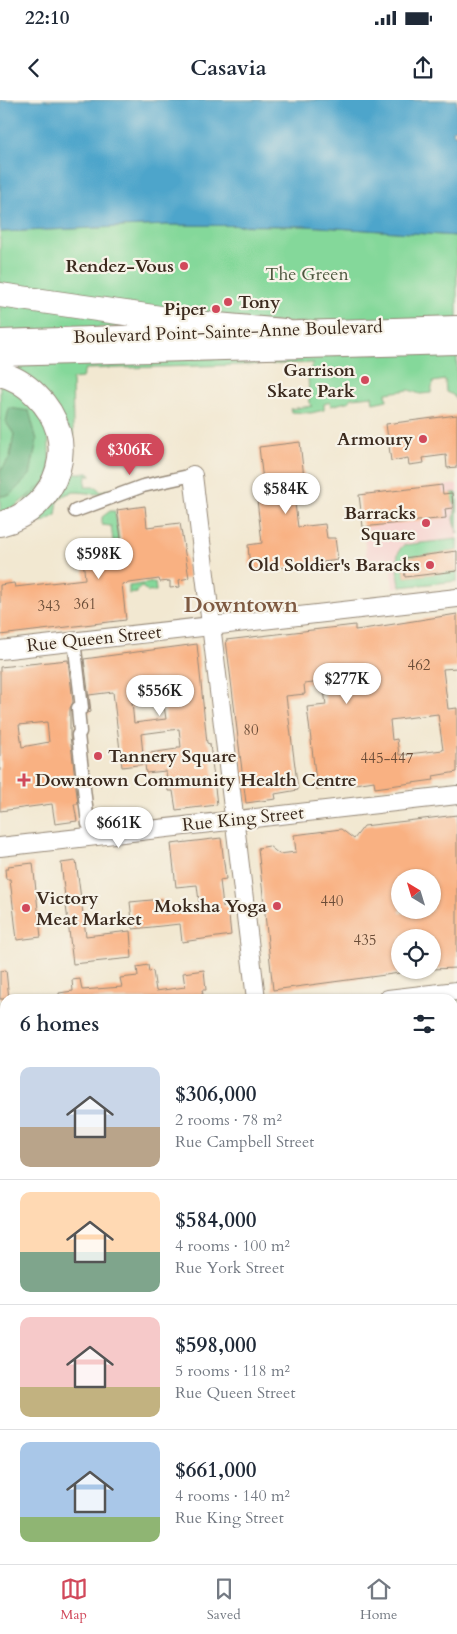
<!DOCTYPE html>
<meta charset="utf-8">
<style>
body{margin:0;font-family:Cardo,serif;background:#f2f2f3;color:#1f2937;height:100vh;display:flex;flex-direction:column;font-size:19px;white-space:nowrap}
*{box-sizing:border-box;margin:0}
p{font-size:16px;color:#747a83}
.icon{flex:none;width:28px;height:28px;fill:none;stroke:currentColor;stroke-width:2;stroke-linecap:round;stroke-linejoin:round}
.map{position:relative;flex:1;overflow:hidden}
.sheet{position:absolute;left:0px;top:894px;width:458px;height:571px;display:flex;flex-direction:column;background:#fff;border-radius:15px 15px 0 0;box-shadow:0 1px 4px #0004}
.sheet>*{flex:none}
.needle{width:32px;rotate:322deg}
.tools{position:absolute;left:391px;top:769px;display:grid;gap:10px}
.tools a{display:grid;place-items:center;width:50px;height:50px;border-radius:50%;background:#fff;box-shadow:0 1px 4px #0004;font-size:25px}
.price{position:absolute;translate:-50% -42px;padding:0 11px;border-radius:18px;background:#fff;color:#222;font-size:16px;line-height:32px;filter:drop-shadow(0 1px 2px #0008)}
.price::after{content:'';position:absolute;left:50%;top:30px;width:15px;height:11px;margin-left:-8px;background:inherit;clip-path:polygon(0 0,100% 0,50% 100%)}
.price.selected{background:#d1495b;color:#fff}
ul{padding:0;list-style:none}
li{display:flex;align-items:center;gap:15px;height:125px;padding:0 20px}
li+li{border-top:1px solid #e0e1e3}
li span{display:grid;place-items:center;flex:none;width:140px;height:100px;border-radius:10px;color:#555}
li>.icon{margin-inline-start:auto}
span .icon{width:60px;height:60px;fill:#fffc;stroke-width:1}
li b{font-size:21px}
h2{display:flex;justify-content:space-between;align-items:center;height:60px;padding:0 20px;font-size:21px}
.status{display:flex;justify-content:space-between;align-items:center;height:35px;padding:0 25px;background:#fff;direction:ltr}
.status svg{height:14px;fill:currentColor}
header{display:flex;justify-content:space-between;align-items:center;height:65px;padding:0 20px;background:#fff;font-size:22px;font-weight:800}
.tabs{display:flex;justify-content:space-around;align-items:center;height:70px;border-top:1px solid #e0e1e3;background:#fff;font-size:14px;color:#747a83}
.tabs a{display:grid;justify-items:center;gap:2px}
.tabs .selected{color:#d1495b}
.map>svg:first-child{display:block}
.built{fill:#f7d0cd}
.green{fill:#84d89a;stroke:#60815c}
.forest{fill:#6bb882;stroke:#537150}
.water{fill:#4ea5cb;stroke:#446874}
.building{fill:#f9b182;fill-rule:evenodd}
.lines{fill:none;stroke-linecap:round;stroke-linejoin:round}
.street-casing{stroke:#968978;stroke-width:15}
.secondary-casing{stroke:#968978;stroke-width:20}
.primary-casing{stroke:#968978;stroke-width:22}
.highway-casing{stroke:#968978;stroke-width:26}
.street{stroke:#fff;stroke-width:12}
.secondary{stroke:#fff;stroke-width:18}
.primary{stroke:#fff;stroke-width:20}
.highway{stroke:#fff;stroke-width:24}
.poi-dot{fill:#d1495b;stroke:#f7f3e8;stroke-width:2}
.labels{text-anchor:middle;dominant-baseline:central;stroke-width:4.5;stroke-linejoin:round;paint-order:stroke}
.number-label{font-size:15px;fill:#6a4c37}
.poi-label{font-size:18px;font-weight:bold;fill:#3b2a1e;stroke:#f7f3e8;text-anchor:end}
.park-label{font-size:18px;fill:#4d563d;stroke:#f7f3e8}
.street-label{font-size:18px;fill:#3b2a1e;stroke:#f7f3e8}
.district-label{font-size:22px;font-weight:bold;fill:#7e5941;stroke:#f7f3e8}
</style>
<div class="status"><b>22:10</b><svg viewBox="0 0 49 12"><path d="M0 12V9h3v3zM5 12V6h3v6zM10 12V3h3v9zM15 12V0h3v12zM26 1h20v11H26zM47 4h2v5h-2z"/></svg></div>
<header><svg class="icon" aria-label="back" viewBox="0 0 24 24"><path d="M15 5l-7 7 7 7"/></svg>Casavia<svg class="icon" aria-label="share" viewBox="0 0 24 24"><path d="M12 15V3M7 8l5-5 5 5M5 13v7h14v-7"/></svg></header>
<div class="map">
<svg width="457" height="1464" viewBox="0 0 457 1464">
<rect width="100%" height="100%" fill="#f7f3e8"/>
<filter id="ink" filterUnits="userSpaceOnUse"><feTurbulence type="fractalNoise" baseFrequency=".02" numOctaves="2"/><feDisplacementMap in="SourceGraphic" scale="10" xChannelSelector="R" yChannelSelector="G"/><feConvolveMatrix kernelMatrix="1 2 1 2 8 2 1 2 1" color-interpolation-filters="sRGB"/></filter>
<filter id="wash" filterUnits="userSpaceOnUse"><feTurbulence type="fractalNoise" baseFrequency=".0096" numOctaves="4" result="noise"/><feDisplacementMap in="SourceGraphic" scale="20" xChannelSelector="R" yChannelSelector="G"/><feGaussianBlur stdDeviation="1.12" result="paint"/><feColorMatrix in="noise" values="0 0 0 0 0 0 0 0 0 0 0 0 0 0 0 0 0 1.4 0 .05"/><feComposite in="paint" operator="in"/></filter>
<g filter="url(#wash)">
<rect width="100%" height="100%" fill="#f2e8d1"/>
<polygon class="built" points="457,384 457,481 393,488 391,469 367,461 359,395"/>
<g class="green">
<polygon points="166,125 306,126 457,136 457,220 308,223 220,221 0,190 0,132"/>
<polygon points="0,200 161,225 0,232"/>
<path d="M457 250V301L453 295 446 292 445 280 433 282 431 293 420 294 409 290 386 293 387 300 373 303 372 296 351 298 350 301 331 306 330 302 324 304V310L311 313 291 312 290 309 312 306 309 303 308 271 314 263 85 269 82 278 72 279 74 373H89L92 376H86L85 387H97L100 392 108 389 110 392C90 399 73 383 58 401L56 415 45 421 0 436V429L5 428 67 345 13 273V265Z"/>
<polygon points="0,280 48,317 50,378 0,419 0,396 10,395 37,340 6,322 14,334 10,357 0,372"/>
<polygon points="452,393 457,393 457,433 454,419 456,405 452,400"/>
<polygon points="110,411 115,411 119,440 113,441 111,426 102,425 102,417"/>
<path d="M457 439V451L403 458 405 477 457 471V481L400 487C399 475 392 454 404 445Z"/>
<polygon points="155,482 156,491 148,492 142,487 138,489 137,493 129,494 129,486"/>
<polygon points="457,891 457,1091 453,1092 452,899"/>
</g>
<g class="forest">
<polygon points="9,308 29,311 37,340 30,375 10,395 0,396 0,372 10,357 14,334 6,322"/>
<polygon points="452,1163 457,1163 457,1218 453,1218"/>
</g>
<polygon class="water" points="0,0 457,0 457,29 453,30 454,34 457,34 457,136 306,126 166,125 0,132"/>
<g id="blocks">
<g class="building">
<polygon points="457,315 457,367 447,368 446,355 423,358 424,363 409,365 408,358 391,361 386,324"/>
<polygon points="300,342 306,395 294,396 298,427 325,424 327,438 335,438 338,460 272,469 272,467 250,470 248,445 262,443 257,400 265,398 259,347"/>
<polygon points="442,385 443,394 452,393 453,408 445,409 446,418 363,427 359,395"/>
<polygon points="145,406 147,427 180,423 189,478 179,480 180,487 170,488 170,481 160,482 159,479 122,484 126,520 0,535 0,485 14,483 15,487 85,479 82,449 122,445 117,410"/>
<polygon points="457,451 457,471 405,477 403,458"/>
<path d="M457 514V568L443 569 448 609 457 608V672L433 676 434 680 375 688 374 681 317 690 307 607 326 605 323 582 304 584 305 594 286 596 298 690 275 694 276 699 246 703 226 540 355 525V530L363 529ZM438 614 443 650 399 655 397 639 392 640 390 620Z"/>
<path d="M197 544 207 643 210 644 217 705 176 710 173 691H168L166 671 146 673 145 664 122 667 113 592 89 595 91 612 88 613 90 607 84 559ZM163 599 166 619 134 623 132 602ZM179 629 181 647H177V649L143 654 141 634Z"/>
<path d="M68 560 73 602 70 608V636L78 704H74L77 721 55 724 52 704 0 711V567ZM47 622 49 642 22 647 19 625Z"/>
<path d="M457 715V868L432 869V838H400V873L273 890 258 748 269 746 279 754 296 752 294 735 341 729 354 739 364 726ZM400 778H432V810L400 813Z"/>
<polygon points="221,738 226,779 220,780 223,807 228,806 231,835 182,842 180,824 133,829 130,802 162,799 164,814 200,810 197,785 176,787 171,744"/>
<polygon points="76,761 86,836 130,831 132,858 73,864 61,763"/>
<polygon points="33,763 41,837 17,840 10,779 6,779 5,769 9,769 8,766"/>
<polygon points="148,865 149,872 153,871 156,891 185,887 183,873 204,870 206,890 202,890 203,894 175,899 59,899 59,893 73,891 72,880 80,879 82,890 122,887 120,878 138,876 137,867"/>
<polygon points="6,870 9,899 0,899 0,871"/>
</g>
</g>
</g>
<g filter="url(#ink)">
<use href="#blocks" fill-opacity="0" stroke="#968978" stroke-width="1"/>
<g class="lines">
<g class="street-casing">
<g id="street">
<polyline points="75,411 143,386 193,375"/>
<polyline points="74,541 82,608 78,608 80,632 78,635 88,724"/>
<polyline points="452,1092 457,1091"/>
<polyline points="0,1141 5,1141"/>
<polyline points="452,1284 457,1283"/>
<polyline points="0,1335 5,1335"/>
<polyline points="452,1449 457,1448"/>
<polyline points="355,1464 381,1460"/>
</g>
</g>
<g class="secondary-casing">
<g id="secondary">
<polyline points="193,375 256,899"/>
<polyline points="0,550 457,498"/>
<polyline points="0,747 457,695"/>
<polyline points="388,899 457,891"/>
<polyline points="0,943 5,943"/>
<polyline points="324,1460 324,1464"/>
</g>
</g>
<g class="primary-casing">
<g id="primary">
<polyline points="269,232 457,226"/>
<polyline points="0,240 213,233"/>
<polyline points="0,256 457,244"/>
</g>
</g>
<g class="highway-casing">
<g id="highway">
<polyline points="0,195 195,223 284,231"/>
<path d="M0 274C14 277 26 285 36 295 82 339 60 408 0 424"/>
</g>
</g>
<use href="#street" class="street"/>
<use href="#secondary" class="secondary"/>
<use href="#primary" class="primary"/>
<use href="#highway" class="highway"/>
</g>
</g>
<g class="poi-dot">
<circle cx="184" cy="166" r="5"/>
<circle cx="228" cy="202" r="5"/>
<circle cx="216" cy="209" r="5"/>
<circle cx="365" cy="280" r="5"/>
<circle cx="423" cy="339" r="5"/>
<circle cx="426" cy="423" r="5"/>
<circle cx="430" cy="465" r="5"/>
<circle cx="98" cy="656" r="5"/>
<path d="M21.5 672.5h5v5h5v5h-5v5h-5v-5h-5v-5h5z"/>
<circle cx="277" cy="806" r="5"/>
<circle cx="26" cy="808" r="5"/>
</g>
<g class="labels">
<g class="number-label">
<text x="85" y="504">361</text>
<text x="49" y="506">343</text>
<text x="419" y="565">462</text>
<text x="251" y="630">80</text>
<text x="387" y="658">445-447</text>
<text x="332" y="801">440</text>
<text x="365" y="840">435</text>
</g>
<g class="poi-label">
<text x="174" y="166">Rendez-Vous</text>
<text x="238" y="202" text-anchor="start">Tony</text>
<text x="206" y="209">Piper</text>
<text x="355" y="270">Garrison<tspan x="355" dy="21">Skate Park</tspan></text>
<text x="413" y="339">Armoury</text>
<text x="416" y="413">Barracks<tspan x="416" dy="21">Square</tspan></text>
<text x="420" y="465">Old Soldier's Baracks</text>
<text x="108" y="656" text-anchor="start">Tannery Square</text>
<text x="35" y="680" text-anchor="start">Downtown Community Health Centre</text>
<text x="36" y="798" text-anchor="start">Victory<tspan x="36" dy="21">Meat Market</tspan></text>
<text x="267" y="806">Moksha Yoga</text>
</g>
<g class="park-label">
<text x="307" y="174">The Green</text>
</g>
<g class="street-label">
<text transform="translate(228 232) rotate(-2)">Boulevard Point-Sainte-Anne Boulevard</text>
<text transform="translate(94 539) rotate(-6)">Rue Queen Street</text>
<text transform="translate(243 719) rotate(-6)">Rue King Street</text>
</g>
<g class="district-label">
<text x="241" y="505">Downtown</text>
</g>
</g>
</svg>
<div class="tools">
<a><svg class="needle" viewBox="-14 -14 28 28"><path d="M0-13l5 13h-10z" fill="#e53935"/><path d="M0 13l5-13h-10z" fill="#747a83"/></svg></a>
<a><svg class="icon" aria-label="locate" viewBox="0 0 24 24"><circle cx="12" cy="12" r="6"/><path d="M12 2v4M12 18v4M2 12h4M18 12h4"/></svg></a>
</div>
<b class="price selected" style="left:130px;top:376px">$306K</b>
<b class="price" style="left:286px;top:415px">$584K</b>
<b class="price" style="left:99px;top:480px">$598K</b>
<b class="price" style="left:347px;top:605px">$277K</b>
<b class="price" style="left:160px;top:617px">$556K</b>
<b class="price" style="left:119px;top:749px">$661K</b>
<section class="sheet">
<h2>6 homes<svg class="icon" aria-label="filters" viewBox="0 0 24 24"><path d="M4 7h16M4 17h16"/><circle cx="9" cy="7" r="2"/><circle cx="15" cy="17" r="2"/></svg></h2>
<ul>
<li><span style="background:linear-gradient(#c9d6e8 60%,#b9a48a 0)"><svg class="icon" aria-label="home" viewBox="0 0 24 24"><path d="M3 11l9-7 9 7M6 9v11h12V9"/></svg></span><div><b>$306,000</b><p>2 rooms · 78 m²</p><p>Rue Campbell Street</p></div></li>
<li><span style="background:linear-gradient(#ffd9b3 60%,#7fa58c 0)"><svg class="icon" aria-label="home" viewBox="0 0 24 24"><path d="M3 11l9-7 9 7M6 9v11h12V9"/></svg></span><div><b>$584,000</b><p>4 rooms · 100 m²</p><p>Rue York Street</p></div></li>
<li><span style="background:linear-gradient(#f6c9c9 70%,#c2b280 0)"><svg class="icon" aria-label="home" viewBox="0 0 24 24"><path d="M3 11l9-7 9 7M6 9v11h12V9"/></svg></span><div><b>$598,000</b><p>5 rooms · 118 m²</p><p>Rue Queen Street</p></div></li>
<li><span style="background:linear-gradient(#a9c7e8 75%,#8fb573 0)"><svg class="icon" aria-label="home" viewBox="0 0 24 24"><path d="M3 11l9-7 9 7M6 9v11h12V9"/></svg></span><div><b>$661,000</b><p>4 rooms · 140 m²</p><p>Rue King Street</p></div></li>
</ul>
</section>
</div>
<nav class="tabs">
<a class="selected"><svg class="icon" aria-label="map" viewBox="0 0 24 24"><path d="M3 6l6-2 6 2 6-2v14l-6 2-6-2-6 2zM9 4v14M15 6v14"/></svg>Map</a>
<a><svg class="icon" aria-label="saved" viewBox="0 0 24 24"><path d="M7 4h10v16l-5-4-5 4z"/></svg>Saved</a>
<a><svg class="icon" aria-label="home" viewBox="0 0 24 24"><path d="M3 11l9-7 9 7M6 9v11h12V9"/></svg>Home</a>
</nav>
